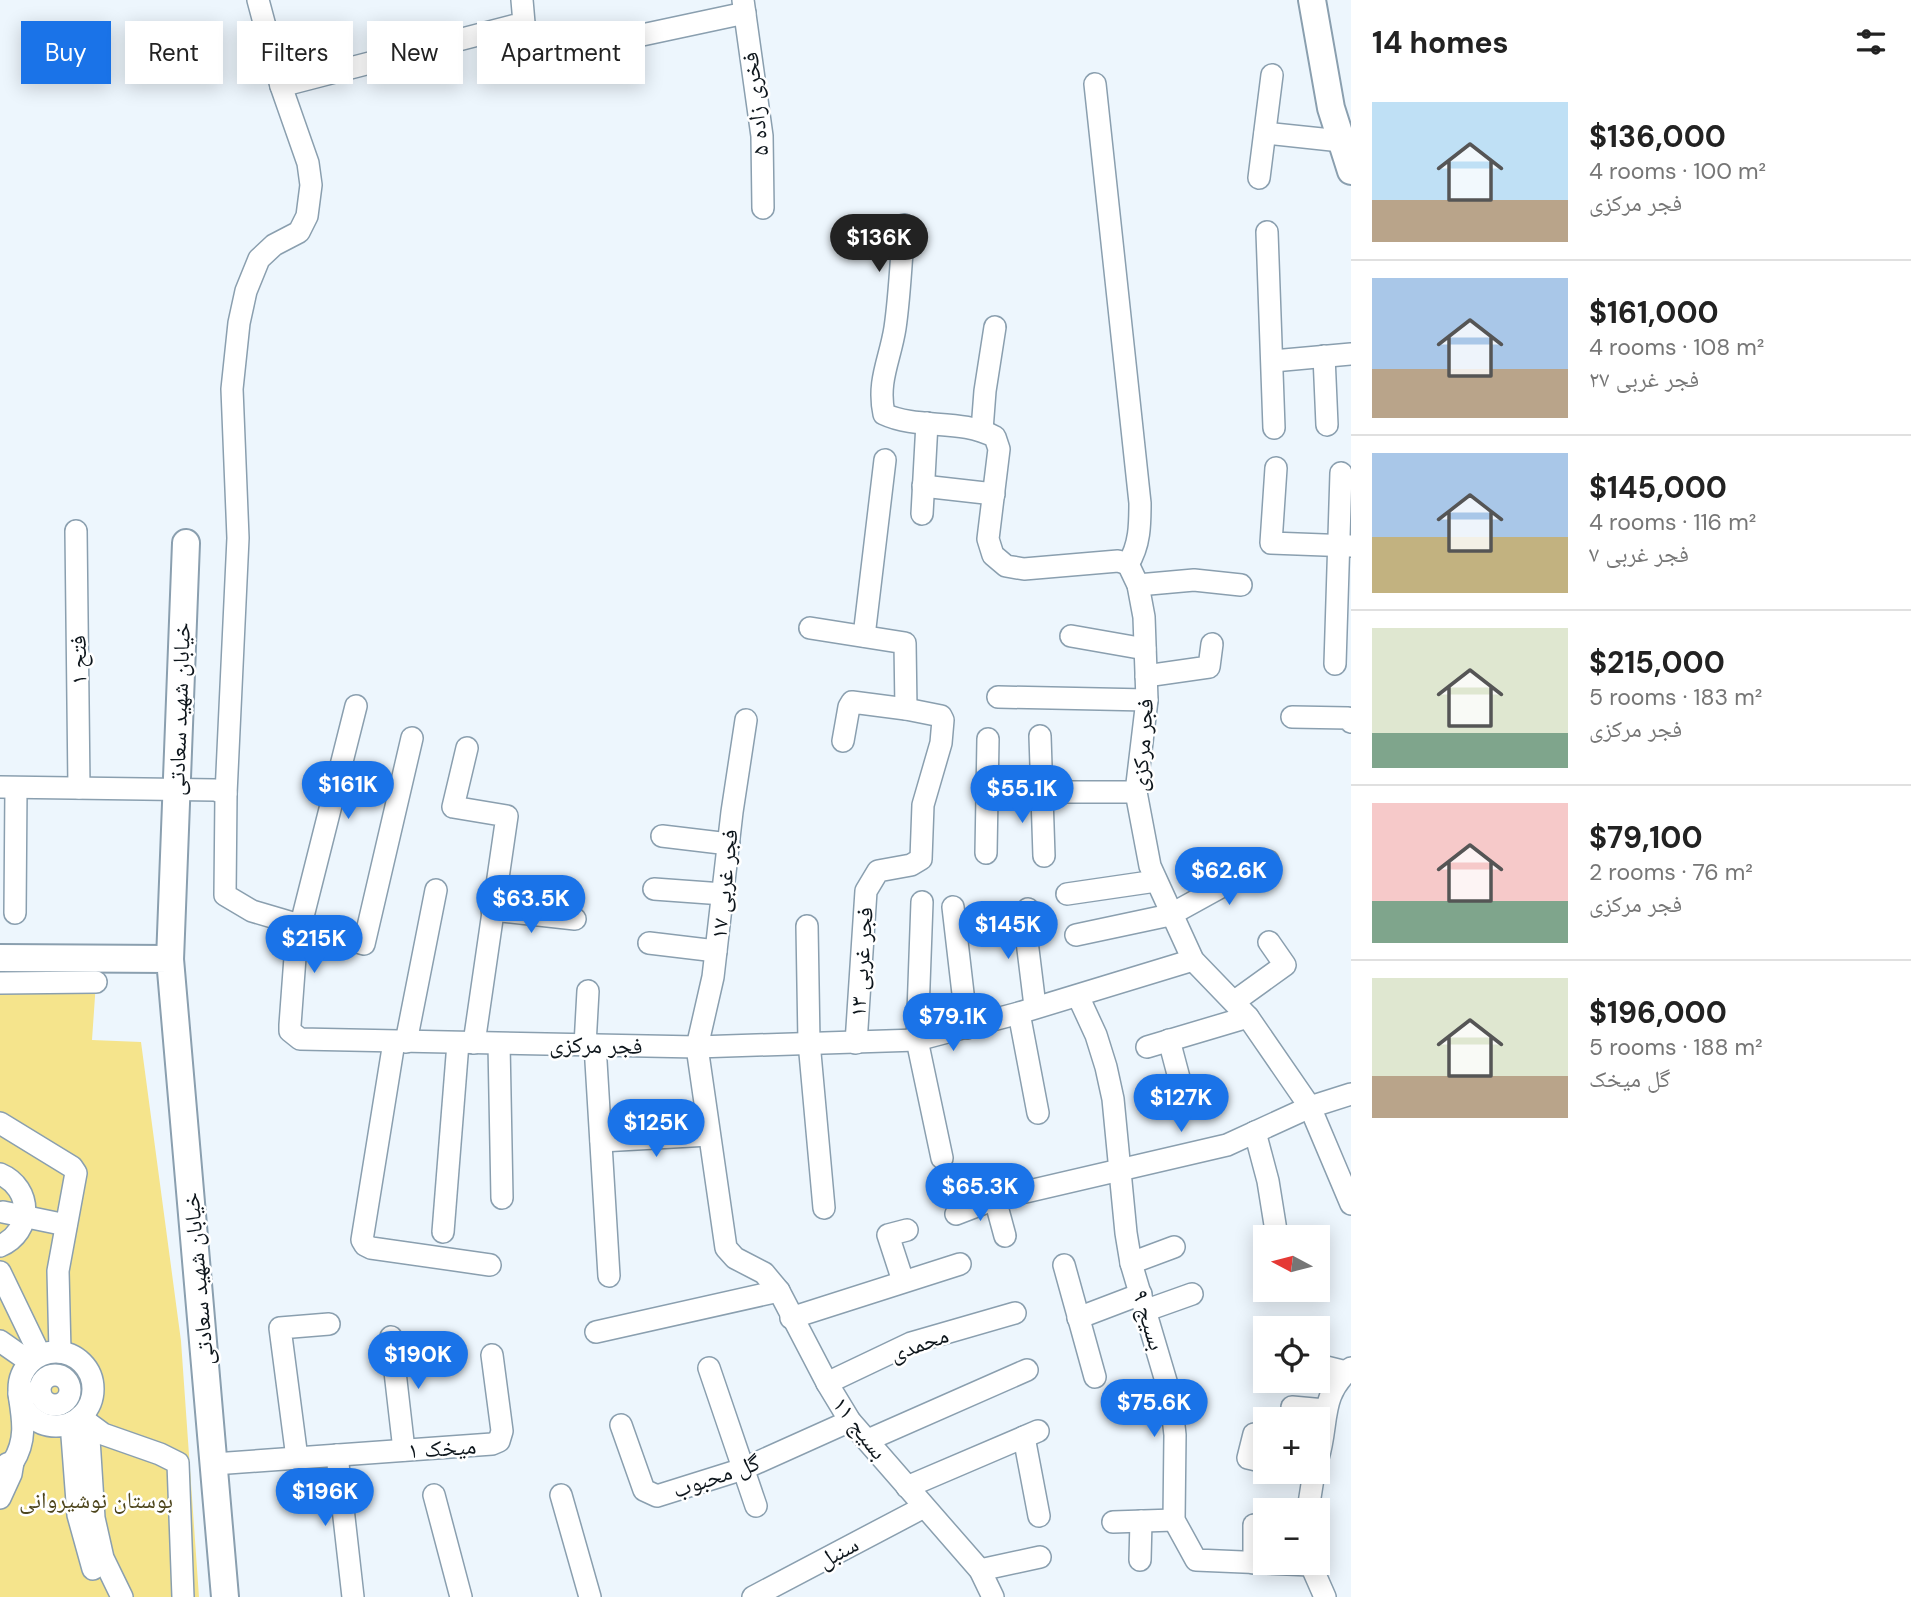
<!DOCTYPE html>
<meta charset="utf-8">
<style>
body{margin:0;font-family:"DM Sans","Noto Naskh Arabic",sans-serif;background:#f2f2f2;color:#222;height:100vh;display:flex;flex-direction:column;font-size:26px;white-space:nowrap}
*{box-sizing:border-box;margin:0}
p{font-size:23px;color:#767676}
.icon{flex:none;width:38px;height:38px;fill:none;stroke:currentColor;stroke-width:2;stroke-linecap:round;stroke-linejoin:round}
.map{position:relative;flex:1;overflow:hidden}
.details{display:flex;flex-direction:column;background:#fff;width:560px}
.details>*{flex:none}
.banner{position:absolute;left:21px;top:21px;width:665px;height:63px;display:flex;gap:14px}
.needle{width:46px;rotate:277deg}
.controls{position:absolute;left:1253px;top:1225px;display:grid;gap:14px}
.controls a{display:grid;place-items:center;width:77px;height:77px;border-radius:0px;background:#fff;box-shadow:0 4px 18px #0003;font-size:35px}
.price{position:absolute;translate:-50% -60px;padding:0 16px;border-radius:24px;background:#1a73e8;color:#fff;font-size:23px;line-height:46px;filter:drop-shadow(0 2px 4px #0008)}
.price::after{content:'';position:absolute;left:50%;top:42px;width:21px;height:16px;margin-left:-10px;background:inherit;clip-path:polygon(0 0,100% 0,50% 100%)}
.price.selected{background:#222;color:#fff}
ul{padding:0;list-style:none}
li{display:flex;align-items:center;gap:21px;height:175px;padding:0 21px}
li+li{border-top:2px solid #e0e0e0}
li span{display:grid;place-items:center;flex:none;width:196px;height:140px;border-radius:0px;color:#555}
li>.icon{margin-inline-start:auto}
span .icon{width:84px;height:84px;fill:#fffc;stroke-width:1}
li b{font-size:30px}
h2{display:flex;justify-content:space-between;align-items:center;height:84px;padding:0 21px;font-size:30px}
.pill{padding:0 24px;border-radius:0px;background:#fff;box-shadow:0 4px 18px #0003;font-size:24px;line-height:63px}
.pill.selected{background:#1a73e8;color:#fff}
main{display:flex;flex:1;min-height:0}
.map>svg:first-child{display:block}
.green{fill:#f5e48c}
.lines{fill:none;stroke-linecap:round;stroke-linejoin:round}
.minor-casing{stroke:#8a9faf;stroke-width:24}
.major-casing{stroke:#8a9faf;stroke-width:30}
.minor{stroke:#fff;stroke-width:21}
.major{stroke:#fff;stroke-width:26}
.labels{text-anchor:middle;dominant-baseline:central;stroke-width:5;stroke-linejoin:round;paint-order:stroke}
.street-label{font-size:23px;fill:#0e161c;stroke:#fff}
.park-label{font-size:23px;fill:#4d451c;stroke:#fff}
</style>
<main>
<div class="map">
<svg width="1351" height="1597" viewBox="0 0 1351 1597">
<rect width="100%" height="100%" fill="#edf6fd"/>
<polygon class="green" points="96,982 92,1040 141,1042 181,1341 199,1597 0,1597 0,983"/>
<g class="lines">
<g class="minor-casing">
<g id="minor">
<polyline points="743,0 762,136 763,208"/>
<polyline points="628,38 745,13"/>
<path d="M1095 84 1140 503C1140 524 1140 545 1128 564"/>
<polyline points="281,86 524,23 522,0"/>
<polyline points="1265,133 1341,141"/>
<polyline points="1259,178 1272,75"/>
<path d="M904 225C901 259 900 294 895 328 890 360 877 381 884 414 918 430 961 418 995 437L999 449 988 539 993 555 1006 566 1024 569 1118 561 1128 564"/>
<polyline points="1267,232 1274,428"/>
<polyline points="1324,356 1327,425"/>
<polyline points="1273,361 1351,354"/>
<polyline points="982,430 985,391 995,327"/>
<polyline points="1276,468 1271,543 1351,546"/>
<polyline points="923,486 994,494"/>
<polyline points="922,514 927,423"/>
<polyline points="76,531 79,788"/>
<polyline points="1128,564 1138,585 1144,617 1147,700 1136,792 1150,866 1193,960 1248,1017 1310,1107 1351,1204"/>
<polyline points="1138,585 1194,580 1241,585"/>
<polyline points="810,628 905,643 906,709"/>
<polyline points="864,636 885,460"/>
<polyline points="1071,636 1145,649"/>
<polyline points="1335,664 1341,473"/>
<polyline points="1146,676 1209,667 1212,644"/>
<polyline points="998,697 1147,700"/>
<polyline points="356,706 296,944 290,1025 290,1031 300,1039 697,1047 917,1040 1019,1013 1193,960"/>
<polyline points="1292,717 1348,718 1351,722"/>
<polyline points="746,720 732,812 713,977 697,1047 726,1248 735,1258 764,1273 779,1291 827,1383 850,1421 980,1570 993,1597"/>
<polyline points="1040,736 1044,856"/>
<polyline points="843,741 849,707 852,702 906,709 941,716 943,720 941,743 923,805 921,859 911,865 878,871 866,891 856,1043"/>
<polyline points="467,748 453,807 507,816 474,1043"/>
<polyline points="0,787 215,790 226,794 225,895 252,911 364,944 412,738"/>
<polyline points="987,792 1136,792"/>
<polyline points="226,794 238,538 232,389 239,323 246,291 259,259 274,245 299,232 307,216 311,185 308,163 281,86 258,0"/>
<polyline points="662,836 729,844"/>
<polyline points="986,853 988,739"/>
<polyline points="654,889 723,894"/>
<polyline points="1067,894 1156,881"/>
<polyline points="922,902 917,1040 942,1158"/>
<polyline points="953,907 967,1028"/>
<polyline points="1028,909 1031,921 1026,933 1035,1006"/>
<polyline points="492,910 575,919"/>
<polyline points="15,913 16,788"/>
<polyline points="807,926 809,1042 824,1208"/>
<polyline points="1076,935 1170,915 1268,861"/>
<polyline points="649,943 716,951"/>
<polyline points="0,983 96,982"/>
<polyline points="1078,996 1096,1035 1106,1067 1113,1099 1126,1233 1131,1263 1171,1398 1175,1435 1174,1520 1196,1560 1310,1565"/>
<polyline points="1235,1001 1285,965 1269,942"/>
<polyline points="1019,1013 1038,1113"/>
<polyline points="1169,1040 1183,1093"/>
<polyline points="394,1042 362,1240 365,1245 371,1248 490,1265"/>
<polyline points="406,1042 436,890"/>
<polyline points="499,1044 502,1198"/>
<polyline points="585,1045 588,991"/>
<polyline points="595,1045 609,1276"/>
<polyline points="1147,1047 1248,1017"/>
<polyline points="0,1123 72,1167 76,1173 58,1271 60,1352"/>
<polyline points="1255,1132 1268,1181 1277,1237"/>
<polyline points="601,1141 709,1135"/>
<path d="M0 1174C33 1188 33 1232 0 1246"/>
<polyline points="995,1199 1005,1236"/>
<polyline points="3,1212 66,1225"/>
<polyline points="956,1214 995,1199 1227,1145 1310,1107 1351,1094"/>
<polyline points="443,1232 458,1043"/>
<polyline points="1131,1263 1174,1247"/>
<polyline points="1064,1265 1095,1377"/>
<polyline points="0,1272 40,1355"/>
<polyline points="903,1281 888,1235 907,1230"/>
<polyline points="1147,1310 1192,1294"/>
<polyline points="791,1318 960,1264"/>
<polyline points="1078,1318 1141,1294"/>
<polyline points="596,1332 779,1291"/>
<polyline points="391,1337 404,1450"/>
<polyline points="0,1341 30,1362"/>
<circle cx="56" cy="1389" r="37"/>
<polyline points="1318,1365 1346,1372"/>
<polyline points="709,1368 756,1506"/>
<circle cx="55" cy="1390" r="15"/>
<polyline points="827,1383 911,1343 1015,1313"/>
<polyline points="1292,1407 1325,1410"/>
<polyline points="80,1417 103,1434 160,1454 178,1463 183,1597"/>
<polyline points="71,1423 78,1515 93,1569"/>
<polyline points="88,1423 94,1518 103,1558 122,1597"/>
<polyline points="621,1425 644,1490 657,1496 743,1469 850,1421"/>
<polyline points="1254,1434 1248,1458 1265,1462"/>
<polyline points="1024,1437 1039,1516"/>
<polyline points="868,1440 1027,1370"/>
<polyline points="337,1455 353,1597"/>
<polyline points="297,1458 280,1328 329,1324"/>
<path d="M1318 1458C1329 1422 1319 1396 1351 1368"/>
<path d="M13 1462C27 1440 23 1419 19 1394L40 1392"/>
<polyline points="214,1464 492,1444 499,1441 502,1431 492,1355"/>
<polyline points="0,1473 7,1464 13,1462 11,1474 0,1498"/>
<polyline points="907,1487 1038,1431"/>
<polyline points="434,1495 461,1597"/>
<polyline points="561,1495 590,1597"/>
<polyline points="1308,1510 1314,1472"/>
<polyline points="1113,1522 1174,1520"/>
<polyline points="1140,1560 1141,1521"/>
<polyline points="1254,1563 1254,1525"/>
<polyline points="1310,1563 1325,1597"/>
<polyline points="980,1570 1040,1557"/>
<polyline points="753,1597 924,1507"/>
</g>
</g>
<g class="major-casing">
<g id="major">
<polyline points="1312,0 1331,108 1351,171"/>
<polyline points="0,958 170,959 225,1597"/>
<polyline points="170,960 186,543"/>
</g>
</g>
<use href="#minor" class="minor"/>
<use href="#major" class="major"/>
</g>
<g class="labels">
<g class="street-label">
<text transform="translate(755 104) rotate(-96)">فخری زاده ۵</text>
<text transform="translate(78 660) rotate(-91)">فتح ۱</text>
<text transform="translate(179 709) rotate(-88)">خیابان شهید سعادتی</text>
<text transform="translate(1142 745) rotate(-86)">فجر مرکزی</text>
<text transform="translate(724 884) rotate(-84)">فجر غربی ۱۷</text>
<text transform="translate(861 962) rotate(-86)">فجر غربی ۱۳</text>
<text transform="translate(596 1045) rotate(1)">فجر مرکزی</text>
<text transform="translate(198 1279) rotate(-95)">خیابان شهید سعادتی</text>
<text transform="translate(1149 1320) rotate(73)">بسیج ۹</text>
<text transform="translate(919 1344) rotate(-20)">محمدی</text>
<text transform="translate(860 1428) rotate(52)">بسیج ۱۱</text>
<text transform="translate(442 1448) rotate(-4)">میخک ۱</text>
<text transform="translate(716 1476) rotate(-19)">گل محبوب</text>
<text transform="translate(838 1552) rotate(-28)">سنبل</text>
</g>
<g class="park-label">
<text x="96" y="1500">بوستان نوشیروانی</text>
</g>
</g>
</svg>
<div class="controls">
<a><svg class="needle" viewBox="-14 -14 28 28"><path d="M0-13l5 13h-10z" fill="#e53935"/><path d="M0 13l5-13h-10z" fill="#767676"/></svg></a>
<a><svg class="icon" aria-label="locate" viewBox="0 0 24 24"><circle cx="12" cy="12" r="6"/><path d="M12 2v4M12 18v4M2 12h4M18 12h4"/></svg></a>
<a>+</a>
<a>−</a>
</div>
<b class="price selected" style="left:879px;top:274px">$136K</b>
<b class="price" style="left:348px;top:821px">$161K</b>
<b class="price" style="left:1022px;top:825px">$55.1K</b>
<b class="price" style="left:1229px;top:907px">$62.6K</b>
<b class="price" style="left:531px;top:935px">$63.5K</b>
<b class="price" style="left:1008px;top:961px">$145K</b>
<b class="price" style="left:314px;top:975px">$215K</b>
<b class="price" style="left:953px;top:1053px">$79.1K</b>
<b class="price" style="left:1181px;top:1134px">$127K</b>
<b class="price" style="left:656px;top:1159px">$125K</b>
<b class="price" style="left:980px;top:1223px">$65.3K</b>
<b class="price" style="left:418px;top:1391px">$190K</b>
<b class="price" style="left:1154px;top:1439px">$75.6K</b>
<b class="price" style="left:325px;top:1528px">$196K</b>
<div class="banner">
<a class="pill selected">Buy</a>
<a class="pill">Rent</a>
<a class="pill">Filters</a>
<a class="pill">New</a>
<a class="pill">Apartment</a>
</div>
</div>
<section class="details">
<h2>14 homes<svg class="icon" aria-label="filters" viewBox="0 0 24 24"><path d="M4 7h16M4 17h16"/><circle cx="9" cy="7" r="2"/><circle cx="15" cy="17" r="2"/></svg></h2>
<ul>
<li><span style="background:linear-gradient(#bfe0f5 70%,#b9a48a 0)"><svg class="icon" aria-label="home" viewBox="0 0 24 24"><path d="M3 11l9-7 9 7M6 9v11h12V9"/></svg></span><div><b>$136,000</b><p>4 rooms · 100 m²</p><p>فجر مرکزی</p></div></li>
<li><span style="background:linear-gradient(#a9c7e8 65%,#b9a48a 0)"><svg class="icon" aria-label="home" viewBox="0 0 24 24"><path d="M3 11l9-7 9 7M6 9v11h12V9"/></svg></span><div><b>$161,000</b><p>4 rooms · 108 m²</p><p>فجر غربی ۲۷</p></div></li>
<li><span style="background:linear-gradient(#a9c7e8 60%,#c2b280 0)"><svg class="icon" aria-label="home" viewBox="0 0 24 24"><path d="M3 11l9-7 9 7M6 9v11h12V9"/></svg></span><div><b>$145,000</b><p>4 rooms · 116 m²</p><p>فجر غربی ۷</p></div></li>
<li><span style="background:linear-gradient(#dfe7d0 75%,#7fa58c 0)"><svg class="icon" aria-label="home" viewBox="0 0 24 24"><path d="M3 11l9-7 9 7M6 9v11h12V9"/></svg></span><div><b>$215,000</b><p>5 rooms · 183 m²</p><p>فجر مرکزی</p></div></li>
<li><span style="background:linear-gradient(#f6c9c9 70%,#7fa58c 0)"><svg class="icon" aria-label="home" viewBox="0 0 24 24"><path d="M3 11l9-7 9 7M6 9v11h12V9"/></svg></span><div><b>$79,100</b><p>2 rooms · 76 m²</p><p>فجر مرکزی</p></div></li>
<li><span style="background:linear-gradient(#dfe7d0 70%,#b9a48a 0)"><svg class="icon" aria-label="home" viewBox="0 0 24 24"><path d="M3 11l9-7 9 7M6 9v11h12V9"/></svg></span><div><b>$196,000</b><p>5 rooms · 188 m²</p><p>گل میخک</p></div></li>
</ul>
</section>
</main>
